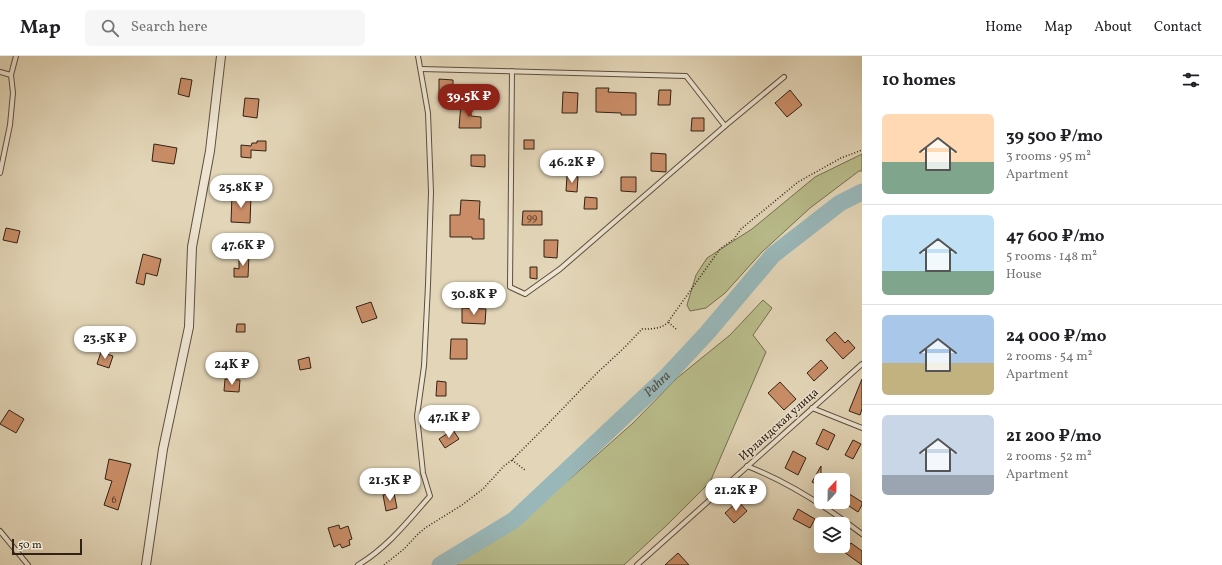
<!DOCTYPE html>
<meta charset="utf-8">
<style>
body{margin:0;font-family:Vollkorn,serif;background:#f6f6f6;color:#202124;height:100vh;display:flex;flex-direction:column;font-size:15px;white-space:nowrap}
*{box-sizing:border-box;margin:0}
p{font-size:13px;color:#757577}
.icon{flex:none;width:22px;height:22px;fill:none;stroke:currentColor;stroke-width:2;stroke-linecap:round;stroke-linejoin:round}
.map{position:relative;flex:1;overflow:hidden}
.drawer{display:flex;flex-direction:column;background:#fff;width:360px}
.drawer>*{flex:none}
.needle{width:26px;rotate:22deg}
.controls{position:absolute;left:814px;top:417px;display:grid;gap:8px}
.controls a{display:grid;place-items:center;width:36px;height:36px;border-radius:6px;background:#fff;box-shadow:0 4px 16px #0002;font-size:20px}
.scale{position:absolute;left:12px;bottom:10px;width:70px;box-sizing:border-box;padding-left:4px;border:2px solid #302215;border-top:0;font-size:11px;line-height:14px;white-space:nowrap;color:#302215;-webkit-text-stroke:3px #ede4d1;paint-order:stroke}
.price{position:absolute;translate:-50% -34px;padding:0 9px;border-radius:14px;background:#fff;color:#222;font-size:13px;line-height:26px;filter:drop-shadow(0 1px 2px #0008)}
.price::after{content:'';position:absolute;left:50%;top:24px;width:12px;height:9px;margin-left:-6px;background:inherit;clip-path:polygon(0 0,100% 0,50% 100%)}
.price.selected{background:#8f2418;color:#fff}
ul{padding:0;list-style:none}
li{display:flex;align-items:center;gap:12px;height:100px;padding:0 20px}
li+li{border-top:1px solid #e0e0e0}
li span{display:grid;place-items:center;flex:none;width:112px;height:80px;border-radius:6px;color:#555}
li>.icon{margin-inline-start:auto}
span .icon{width:48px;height:48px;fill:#fffc;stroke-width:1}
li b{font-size:17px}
h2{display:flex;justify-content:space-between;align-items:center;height:48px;padding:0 20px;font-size:17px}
header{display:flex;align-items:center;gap:24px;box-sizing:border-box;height:56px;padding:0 20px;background:#fff;border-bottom:1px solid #e0e0e0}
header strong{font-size:19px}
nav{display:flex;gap:22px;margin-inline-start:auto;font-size:14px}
.search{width:280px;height:36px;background:#f6f6f6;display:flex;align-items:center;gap:10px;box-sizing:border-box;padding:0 14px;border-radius:6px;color:#757577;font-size:15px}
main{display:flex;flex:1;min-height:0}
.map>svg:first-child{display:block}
.green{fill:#b9bc8b;stroke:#746f50}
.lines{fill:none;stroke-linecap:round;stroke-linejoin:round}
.river{stroke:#99b7b9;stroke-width:17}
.building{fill:#ca8d67;stroke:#302215}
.service-casing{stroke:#5d4f3e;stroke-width:6}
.minor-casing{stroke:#5d4f3e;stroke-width:10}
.path{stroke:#302215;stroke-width:1.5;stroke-dasharray:1 2;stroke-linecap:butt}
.service{stroke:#ede4d1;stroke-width:4}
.minor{stroke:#ede4d1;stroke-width:8}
.labels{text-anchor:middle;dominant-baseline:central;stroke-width:3;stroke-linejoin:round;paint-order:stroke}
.number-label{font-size:10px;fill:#563d2a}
.street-label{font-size:12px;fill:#302215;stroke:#ede4d1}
.water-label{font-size:13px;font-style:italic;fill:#504f46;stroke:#ede4d1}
</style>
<header>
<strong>Map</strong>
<div class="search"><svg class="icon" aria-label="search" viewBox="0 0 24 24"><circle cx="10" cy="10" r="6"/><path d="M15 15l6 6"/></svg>Search here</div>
<nav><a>Home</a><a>Map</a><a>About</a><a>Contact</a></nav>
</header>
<main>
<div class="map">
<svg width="862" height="509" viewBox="0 0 862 509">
<rect width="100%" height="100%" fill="#e3d6b8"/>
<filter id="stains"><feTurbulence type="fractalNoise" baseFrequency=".005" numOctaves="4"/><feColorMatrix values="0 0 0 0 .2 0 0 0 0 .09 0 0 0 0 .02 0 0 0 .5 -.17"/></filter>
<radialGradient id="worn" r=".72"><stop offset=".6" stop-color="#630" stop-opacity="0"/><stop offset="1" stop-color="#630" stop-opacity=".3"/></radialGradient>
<g class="green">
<polygon points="862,98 862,115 859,115 810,152 762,196 725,237 706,252 690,255 687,249 696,219 707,202 752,173 815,121"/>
<polygon points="763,244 772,252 753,279 766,296 710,426 667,469 624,509 451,509 485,490 572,421 633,367 677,322 730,279"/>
</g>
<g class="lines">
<path class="river" id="s1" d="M440 509 514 464 666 321 707 277 773 199 840 147 862 136"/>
</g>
<g class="building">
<polygon points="181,22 192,24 189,41 178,38"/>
<polygon points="439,23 453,24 453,40 439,39"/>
<polygon points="472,29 490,30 490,44 471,44"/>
<polygon points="596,32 609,32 608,36 636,37 636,59 621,59 621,57 596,56"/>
<polygon points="659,34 671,34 670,49 658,49"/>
<polygon points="790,34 802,49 787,61 775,47"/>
<polygon points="563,36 578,37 577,57 562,57"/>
<polygon points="245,42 259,43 257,62 243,60"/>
<polygon points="461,47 471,48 471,60 481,61 481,72 459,72"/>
<polygon points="692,62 704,62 704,75 691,75"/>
<rect x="524" y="84" width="10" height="9"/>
<polygon points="257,85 266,85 266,95 251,94 251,102 241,101 241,89 251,90 252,87 257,87"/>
<polygon points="154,88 177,92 174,108 152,105"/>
<polygon points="651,97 666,98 666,116 651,115"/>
<polygon points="471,99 485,99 485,111 471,110"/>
<rect x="587" y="99" width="14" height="17"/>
<polygon points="567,120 578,121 577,136 566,135"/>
<polygon points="621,121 636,121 636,136 621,135"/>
<polygon points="232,139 251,140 250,167 231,166"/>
<polygon points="585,141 597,142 597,153 584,153"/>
<polygon points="461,144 480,145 479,163 484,163 484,183 472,183 472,181 450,181 450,159 460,159"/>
<polygon points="523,155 542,155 542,169 522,169"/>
<polygon points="6,172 20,175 17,187 3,184"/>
<polygon points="544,184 558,184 557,202 544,201"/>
<polygon points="143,198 161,203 157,220 146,217 144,229 136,227"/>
<polygon points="239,199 249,199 248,221 234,221 234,212 239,213"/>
<polygon points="530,211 537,211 537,223 530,222"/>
<polygon points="371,246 377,262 362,267 356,251"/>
<polygon points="462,252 486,253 485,268 462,267"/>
<polygon points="237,268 245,268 245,276 236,276"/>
<polygon points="835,276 845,287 848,284 855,292 843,303 826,284"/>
<polygon points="451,283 467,283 467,303 450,303"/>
<polygon points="101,296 113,300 109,312 97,308"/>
<polygon points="309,301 311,312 300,314 298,304"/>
<polygon points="821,304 828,312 814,325 807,317"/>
<polygon points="225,323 240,324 239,336 224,335"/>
<polygon points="862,323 862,353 860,359 849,355"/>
<polygon points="437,325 446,326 446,340 436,340"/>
<polygon points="780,326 796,343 784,354 768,337"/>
<polygon points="9,354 24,363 16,377 0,368"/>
<polygon points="823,373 835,379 828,394 816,388"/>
<polygon points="453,374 459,383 445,392 439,383"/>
<polygon points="853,384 861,388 853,403 845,399"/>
<polygon points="793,395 806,402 798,419 785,412"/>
<polygon points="109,403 131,408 118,454 104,449 112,425 105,423"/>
<polygon points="821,410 821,418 832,424 821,424 821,431 812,426"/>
<polygon points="843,434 862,446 862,449 858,456 843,446"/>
<polygon points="394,437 397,452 386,455 383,439"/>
<polygon points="738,445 747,455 734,467 725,457"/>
<polygon points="798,453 815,463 810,472 793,463"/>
<polygon points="339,469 340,473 348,470 352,483 349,484 350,489 342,492 340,488 334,491 328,472"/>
<polygon points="851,487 862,495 862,509 844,496"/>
<polygon points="678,497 689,509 665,509"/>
</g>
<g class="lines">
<g class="service-casing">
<g id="service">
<polyline points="421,13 686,20 725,70 784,21"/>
<polyline points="512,15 510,231 525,238 560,213 725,70"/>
<polyline points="0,16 11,19"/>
<polyline points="0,117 10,69 13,37 11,19 16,0"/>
<polyline points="812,352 862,372"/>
<path d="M747 410C788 426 827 451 862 478"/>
<polyline points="0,475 28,509"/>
<path d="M358 509C387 492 408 465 430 440L423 417 417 360 424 310 428 229 431 136 428 57 418 0"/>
<polyline points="637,509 862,308"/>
</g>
</g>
<g class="minor-casing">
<polyline id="minor" points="146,509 163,393 189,271 192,191 210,95 221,0"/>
</g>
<g class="path">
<polyline points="676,273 668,266 720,193 734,183 741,173 798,126 841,102 862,94"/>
<polyline points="512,404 525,414"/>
<path d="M384 509 404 493 417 479 425 472 462 449 483 433 504 410 512 404 544 372 596 318 625 291 642 273C651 273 662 273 668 266"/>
</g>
<use href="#service" class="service"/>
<use href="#minor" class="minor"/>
</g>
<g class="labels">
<g class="number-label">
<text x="532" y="162">99</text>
<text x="114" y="444">6</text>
</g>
<g class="street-label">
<text transform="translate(779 369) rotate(-42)">Ирландская улица</text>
</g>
<g class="water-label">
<text stroke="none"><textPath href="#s1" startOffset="284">Pahra</textPath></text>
</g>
</g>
<rect width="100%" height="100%" filter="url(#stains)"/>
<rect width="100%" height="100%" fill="url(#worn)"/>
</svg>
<div class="controls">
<a><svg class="needle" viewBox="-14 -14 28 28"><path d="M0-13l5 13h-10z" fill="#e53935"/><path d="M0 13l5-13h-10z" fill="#757577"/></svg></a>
<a><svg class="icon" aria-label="layers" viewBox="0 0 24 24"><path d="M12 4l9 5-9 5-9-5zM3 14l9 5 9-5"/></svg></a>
</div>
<div class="scale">50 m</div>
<b class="price selected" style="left:469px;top:62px">39.5K ₽</b>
<b class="price" style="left:572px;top:128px">46.2K ₽</b>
<b class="price" style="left:241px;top:153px">25.8K ₽</b>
<b class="price" style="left:243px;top:211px">47.6K ₽</b>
<b class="price" style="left:474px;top:260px">30.8K ₽</b>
<b class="price" style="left:105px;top:304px">23.5K ₽</b>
<b class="price" style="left:232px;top:330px">24K ₽</b>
<b class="price" style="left:449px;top:383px">47.1K ₽</b>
<b class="price" style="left:390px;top:446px">21.3K ₽</b>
<b class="price" style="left:736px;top:456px">21.2K ₽</b>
</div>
<section class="drawer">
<h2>10 homes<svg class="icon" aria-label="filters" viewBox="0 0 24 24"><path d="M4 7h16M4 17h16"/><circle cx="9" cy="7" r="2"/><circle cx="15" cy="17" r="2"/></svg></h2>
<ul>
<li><span style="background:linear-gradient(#ffd9b3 60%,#7fa58c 0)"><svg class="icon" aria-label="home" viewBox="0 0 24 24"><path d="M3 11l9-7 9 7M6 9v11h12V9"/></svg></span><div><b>39 500 ₽/mo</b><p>3 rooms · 95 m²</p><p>Apartment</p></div></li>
<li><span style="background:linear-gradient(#bfe0f5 70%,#7fa58c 0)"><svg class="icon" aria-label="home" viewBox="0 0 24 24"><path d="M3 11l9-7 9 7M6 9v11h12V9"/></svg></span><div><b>47 600 ₽/mo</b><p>5 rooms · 148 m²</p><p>House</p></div></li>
<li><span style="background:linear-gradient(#a9c7e8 60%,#c2b280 0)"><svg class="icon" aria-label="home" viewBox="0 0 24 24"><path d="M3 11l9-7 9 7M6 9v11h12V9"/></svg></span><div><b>24 000 ₽/mo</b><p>2 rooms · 54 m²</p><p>Apartment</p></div></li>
<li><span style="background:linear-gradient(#c9d6e8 75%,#9aa5b1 0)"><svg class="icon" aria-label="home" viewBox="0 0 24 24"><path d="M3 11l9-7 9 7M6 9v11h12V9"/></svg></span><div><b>21 200 ₽/mo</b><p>2 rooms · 52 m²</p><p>Apartment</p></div></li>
</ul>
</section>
</main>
